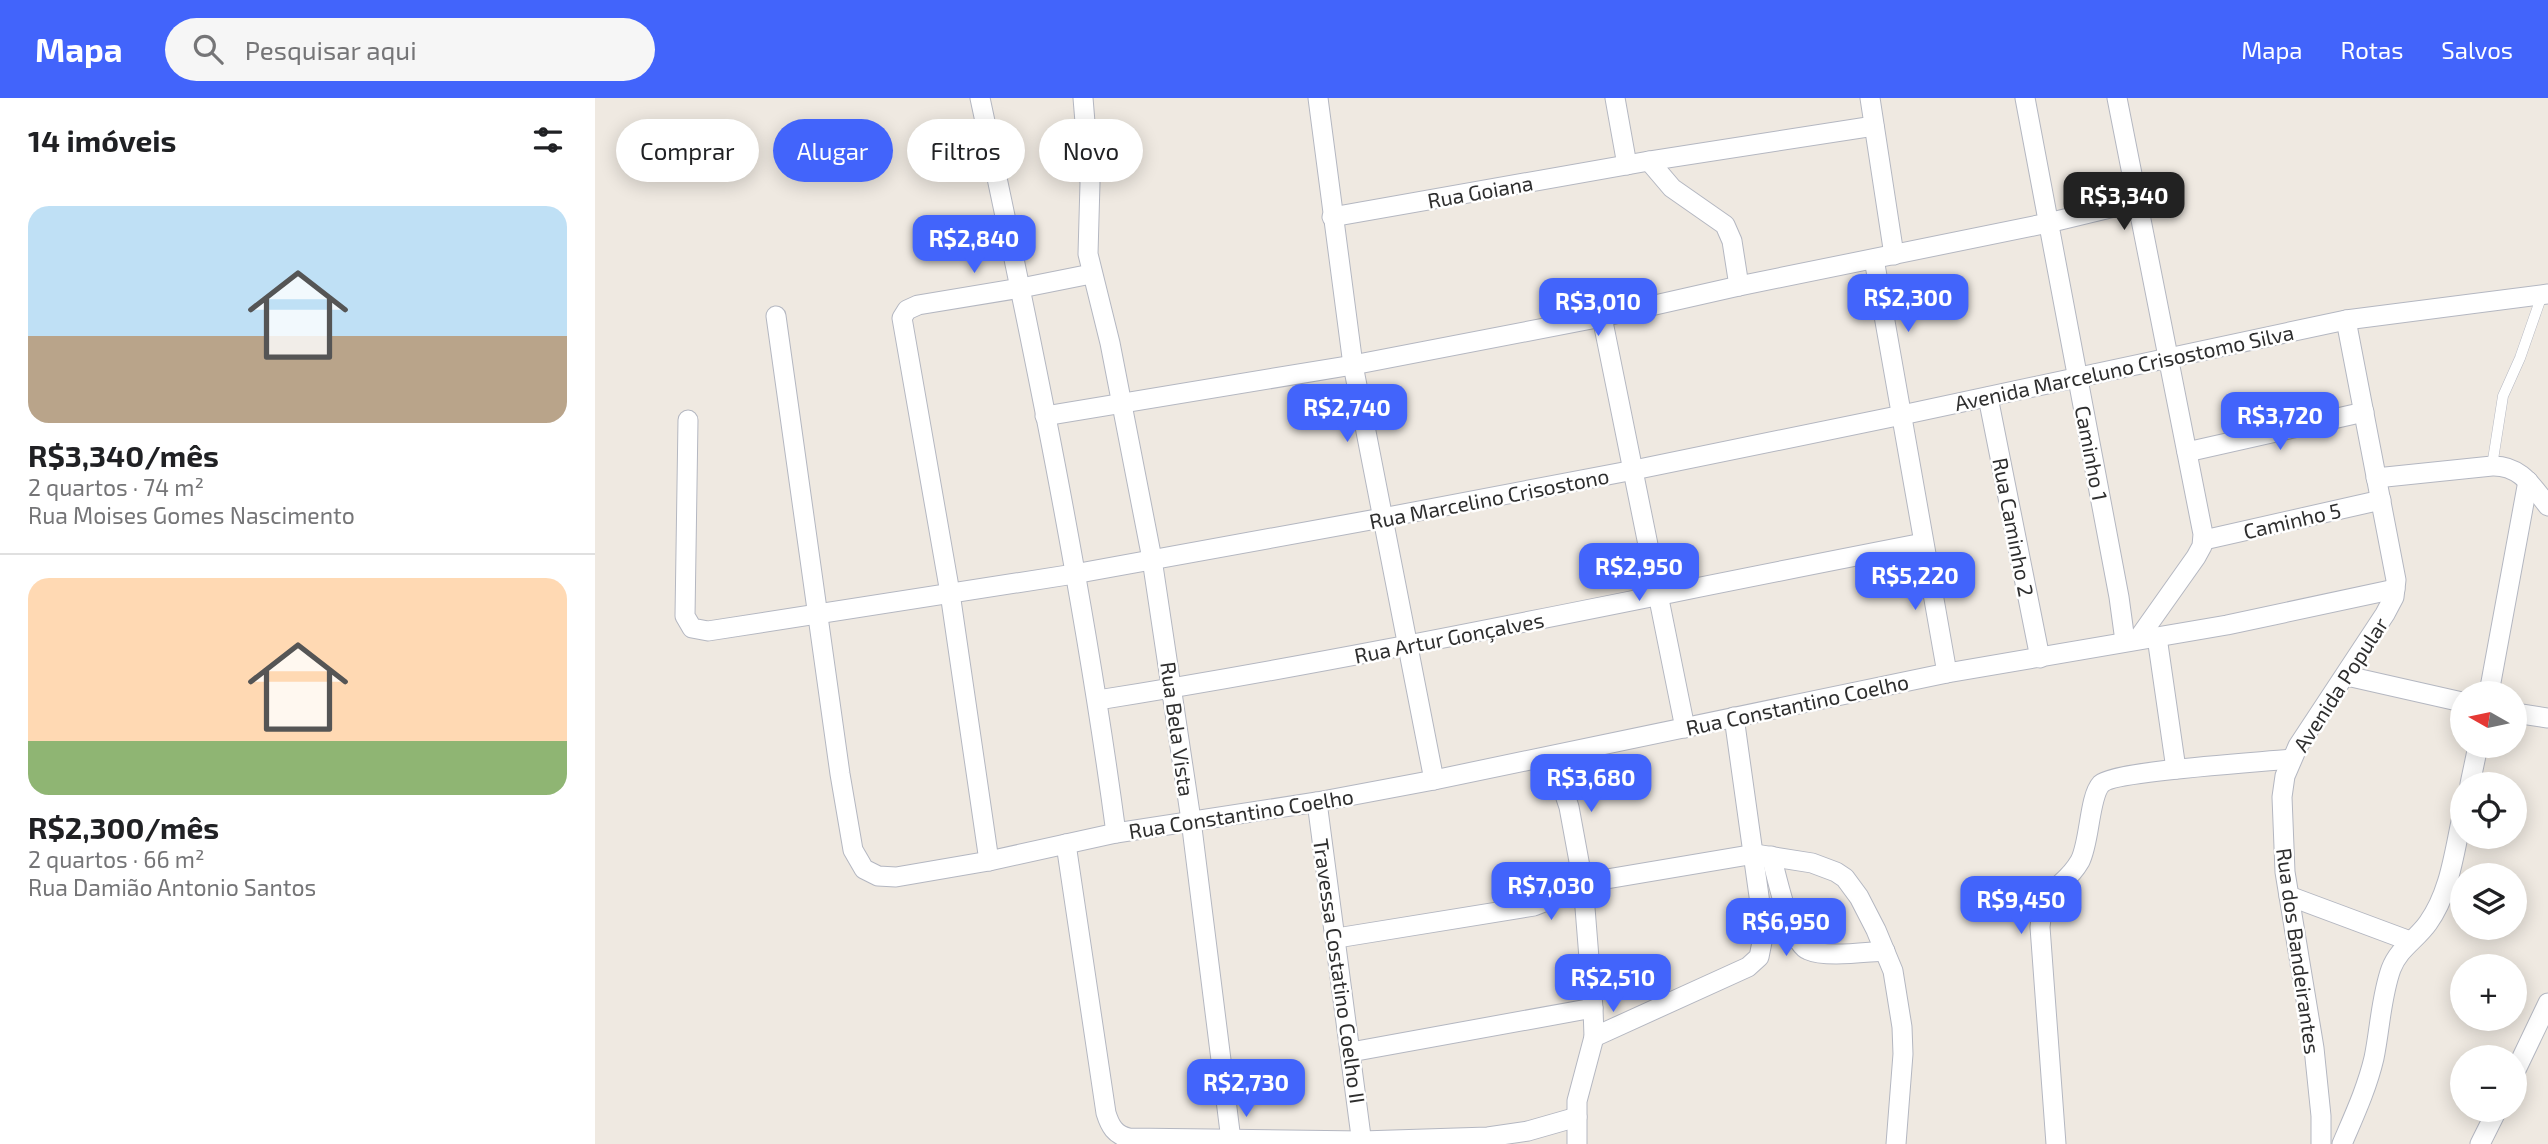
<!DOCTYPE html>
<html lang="pt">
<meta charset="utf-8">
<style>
body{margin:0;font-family:"Exo 2",sans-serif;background:#f6f6f6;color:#202124;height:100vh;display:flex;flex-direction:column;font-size:26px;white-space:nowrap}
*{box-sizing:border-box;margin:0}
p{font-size:23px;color:#757577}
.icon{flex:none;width:38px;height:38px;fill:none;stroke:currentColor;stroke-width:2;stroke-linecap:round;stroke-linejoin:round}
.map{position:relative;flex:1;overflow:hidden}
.sheet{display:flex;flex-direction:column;background:#fff;width:595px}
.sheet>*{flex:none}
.hud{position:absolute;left:21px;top:21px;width:665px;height:63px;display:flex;gap:14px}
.needle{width:46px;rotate:279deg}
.buttons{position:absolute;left:1855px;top:583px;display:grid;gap:14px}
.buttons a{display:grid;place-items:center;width:77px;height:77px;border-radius:50%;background:#fff;box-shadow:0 4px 18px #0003;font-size:35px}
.price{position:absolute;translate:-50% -60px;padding:0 16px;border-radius:14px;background:#4264fb;color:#fff;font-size:23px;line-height:46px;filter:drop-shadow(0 2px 4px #0008)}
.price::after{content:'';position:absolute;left:50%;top:42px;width:21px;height:16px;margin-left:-10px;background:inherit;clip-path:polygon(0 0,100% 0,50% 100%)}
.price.current{background:#222;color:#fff}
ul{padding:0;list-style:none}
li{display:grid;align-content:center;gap:14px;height:371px;padding:0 28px}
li+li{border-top:2px solid #e0e0e0}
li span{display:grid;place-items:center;height:217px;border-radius:21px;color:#555}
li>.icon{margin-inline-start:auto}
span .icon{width:126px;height:126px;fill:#fffc;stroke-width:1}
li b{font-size:30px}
h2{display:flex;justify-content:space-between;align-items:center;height:84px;padding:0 28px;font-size:30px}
.pill{padding:0 24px;border-radius:32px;background:#fff;box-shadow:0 4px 18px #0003;font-size:24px;line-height:63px}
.pill.current{background:#4264fb;color:#fff}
header{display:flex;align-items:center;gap:42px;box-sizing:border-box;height:98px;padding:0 35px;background:#4264fb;color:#fff}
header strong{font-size:33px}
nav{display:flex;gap:38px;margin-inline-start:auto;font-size:24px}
.search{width:490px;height:63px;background:#f6f6f6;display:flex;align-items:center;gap:18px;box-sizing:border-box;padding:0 24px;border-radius:38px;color:#757577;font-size:26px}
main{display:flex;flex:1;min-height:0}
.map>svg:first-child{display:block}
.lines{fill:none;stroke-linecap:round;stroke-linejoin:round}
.service-casing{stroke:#b4b7c1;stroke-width:11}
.minor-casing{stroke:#b4b7c1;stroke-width:21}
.service{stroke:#fff;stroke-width:10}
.minor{stroke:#fff;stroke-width:19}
.labels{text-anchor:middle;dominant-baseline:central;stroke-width:5;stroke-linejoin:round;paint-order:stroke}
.street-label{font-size:21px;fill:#2e2e2e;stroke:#fff}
</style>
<header>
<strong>Mapa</strong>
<div class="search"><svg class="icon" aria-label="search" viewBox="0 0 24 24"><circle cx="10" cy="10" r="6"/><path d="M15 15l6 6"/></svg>Pesquisar aqui</div>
<nav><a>Mapa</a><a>Rotas</a><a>Salvos</a></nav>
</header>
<main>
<section class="sheet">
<h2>14 imóveis<svg class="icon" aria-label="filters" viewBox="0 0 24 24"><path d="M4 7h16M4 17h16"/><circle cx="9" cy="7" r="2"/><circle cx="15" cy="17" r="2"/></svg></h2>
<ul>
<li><span style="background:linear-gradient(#bfe0f5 60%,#b9a48a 0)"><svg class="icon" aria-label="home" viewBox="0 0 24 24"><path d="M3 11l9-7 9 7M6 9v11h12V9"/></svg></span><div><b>R$3,340/mês</b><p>2 quartos · 74 m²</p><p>Rua Moises Gomes Nascimento</p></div></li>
<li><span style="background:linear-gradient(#ffd9b3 75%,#8fb573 0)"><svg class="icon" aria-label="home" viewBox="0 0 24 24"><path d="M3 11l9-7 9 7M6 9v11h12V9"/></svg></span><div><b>R$2,300/mês</b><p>2 quartos · 66 m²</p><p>Rua Damião Antonio Santos</p></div></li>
</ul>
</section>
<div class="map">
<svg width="1953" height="1046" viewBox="0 0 1953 1046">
<rect width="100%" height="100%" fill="#efe9e1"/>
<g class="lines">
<g class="service-casing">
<polyline id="service" points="1897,368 1908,298 1925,260 1947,197"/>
</g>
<g class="minor-casing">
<g id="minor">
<path d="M385 0C437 243 488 488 521 735"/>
<polyline points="488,0 495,85 493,156 515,245 557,461 596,722 636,1042"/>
<polyline points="723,0 758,267 839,682"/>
<polyline points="1020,0 1032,67"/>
<polyline points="1275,0 1299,157"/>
<polyline points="1430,0 1524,499 1530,543"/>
<polyline points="1522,0 1608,436 1607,448 1601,459 1543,541"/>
<polyline points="1054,63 1077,90 1130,127 1137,143 1144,188"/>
<polyline points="737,119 1054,63 1279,28"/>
<polyline points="1279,161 1352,575"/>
<polyline points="181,218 245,676 258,752 269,771 283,778 301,779 394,763 521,735 722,704 839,682 1352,575 1632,527 1800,491"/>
<polyline points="1007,219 1090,630"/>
<polyline points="1393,299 1445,560"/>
<polyline points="450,318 758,267 1007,219 1144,188 1453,125 1544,103"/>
<polyline points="93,322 90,518 97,530 113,533 479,476 787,420 1039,372 1307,317 1751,222 1953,196"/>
<polyline points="1592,354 1769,314"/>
<path d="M1781 380 1897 368C1925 367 1937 388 1953 408"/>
<polyline points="1609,442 1786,402"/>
<polyline points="1562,539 1581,671"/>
<polyline points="1752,578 1867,604"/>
<polyline points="1894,595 1933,383"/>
<path d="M503 602C780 558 1053 498 1328 445"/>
<polyline points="1920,615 1953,620"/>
<polyline points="957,658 974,709 988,785 998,910 999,939 982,1003 982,1046"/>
<polyline points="1875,686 1883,648"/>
<polyline points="722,704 767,1046"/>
<path d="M471 746 511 1015C515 1028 520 1037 534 1040L767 1043 893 1039 933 1033 982 1019"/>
<path d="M1176 758C1182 778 1195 845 1213 852 1231 860 1270 854 1290 853"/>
<polyline points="394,763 355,495 307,220 312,212 323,207 426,190 496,176"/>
<polyline points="1694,798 1815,843"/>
<polyline points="742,840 939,808 962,799 988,785 1160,756 1217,765 1241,774 1250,780 1264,799 1281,832 1298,873 1307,929 1308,956 1301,1046"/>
<polyline points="999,939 1153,869 1164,859 1169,834 1139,619"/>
<polyline points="756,954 998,910"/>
<polyline points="1920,974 1953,905"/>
<path d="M1461 1046 1445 829C1449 785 1468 793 1485 763 1495 744 1494 699 1506 686 1519 673 1669 664 1696 661"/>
<polyline points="1726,1046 1726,1018 1719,950 1690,774 1687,699 1690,678 1703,648 1790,516 1799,499 1801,482 1751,222"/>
<path d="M1747 1046C1759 1018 1772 990 1779 960 1785 931 1786 899 1796 871 1804 850 1821 842 1833 825 1855 794 1859 755 1867 719"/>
<polyline points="1885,1046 1902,1012"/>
</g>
</g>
<use href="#service" class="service"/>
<use href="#minor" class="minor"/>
</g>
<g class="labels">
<g class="street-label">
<text transform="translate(885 93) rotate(-10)">Rua Goiana</text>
<text transform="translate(1529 269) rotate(-12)">Avenida Marceluno Crisostomo Silva</text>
<text transform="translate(1497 355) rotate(79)">Caminho 1</text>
<text transform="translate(894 400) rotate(-11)">Rua Marcelino Crisostono</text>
<text transform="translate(1697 422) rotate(-13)">Caminho 5</text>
<text transform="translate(1419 429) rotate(79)">Rua Caminho 2</text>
<text transform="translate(854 539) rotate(-11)">Rua Artur Gonçalves</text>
<text transform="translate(1745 586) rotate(-57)">Avenida Popular</text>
<text transform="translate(1202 606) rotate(-12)">Rua Constantino Coelho</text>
<text transform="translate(583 631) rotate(82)">Rua Bela Vista</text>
<text transform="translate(646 715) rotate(-9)">Rua Constantino Coelho</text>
<text transform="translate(1704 853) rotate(82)">Rua dos Bandeirantes</text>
<text transform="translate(745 873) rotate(82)">Travessa Costatino Coelho II</text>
</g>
</g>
</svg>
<div class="buttons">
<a><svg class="needle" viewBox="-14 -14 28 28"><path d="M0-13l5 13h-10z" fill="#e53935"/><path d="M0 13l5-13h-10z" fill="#757577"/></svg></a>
<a><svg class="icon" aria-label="locate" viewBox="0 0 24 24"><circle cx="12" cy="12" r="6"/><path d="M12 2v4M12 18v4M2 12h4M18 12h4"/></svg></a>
<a><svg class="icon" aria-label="layers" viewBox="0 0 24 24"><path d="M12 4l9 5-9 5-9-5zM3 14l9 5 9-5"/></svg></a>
<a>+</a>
<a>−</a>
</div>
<b class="price current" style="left:1529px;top:134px">R$3,340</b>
<b class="price" style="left:379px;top:177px">R$2,840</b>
<b class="price" style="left:1313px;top:236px">R$2,300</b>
<b class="price" style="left:1003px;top:240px">R$3,010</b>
<b class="price" style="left:752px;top:346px">R$2,740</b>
<b class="price" style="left:1685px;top:354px">R$3,720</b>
<b class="price" style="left:1044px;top:505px">R$2,950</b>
<b class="price" style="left:1320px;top:514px">R$5,220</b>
<b class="price" style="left:996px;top:716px">R$3,680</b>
<b class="price" style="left:956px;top:824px">R$7,030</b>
<b class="price" style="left:1426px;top:838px">R$9,450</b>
<b class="price" style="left:1191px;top:860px">R$6,950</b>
<b class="price" style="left:1018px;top:916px">R$2,510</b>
<b class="price" style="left:651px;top:1021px">R$2,730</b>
<div class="hud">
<a class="pill">Comprar</a>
<a class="pill current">Alugar</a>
<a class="pill">Filtros</a>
<a class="pill">Novo</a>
</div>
</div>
</main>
